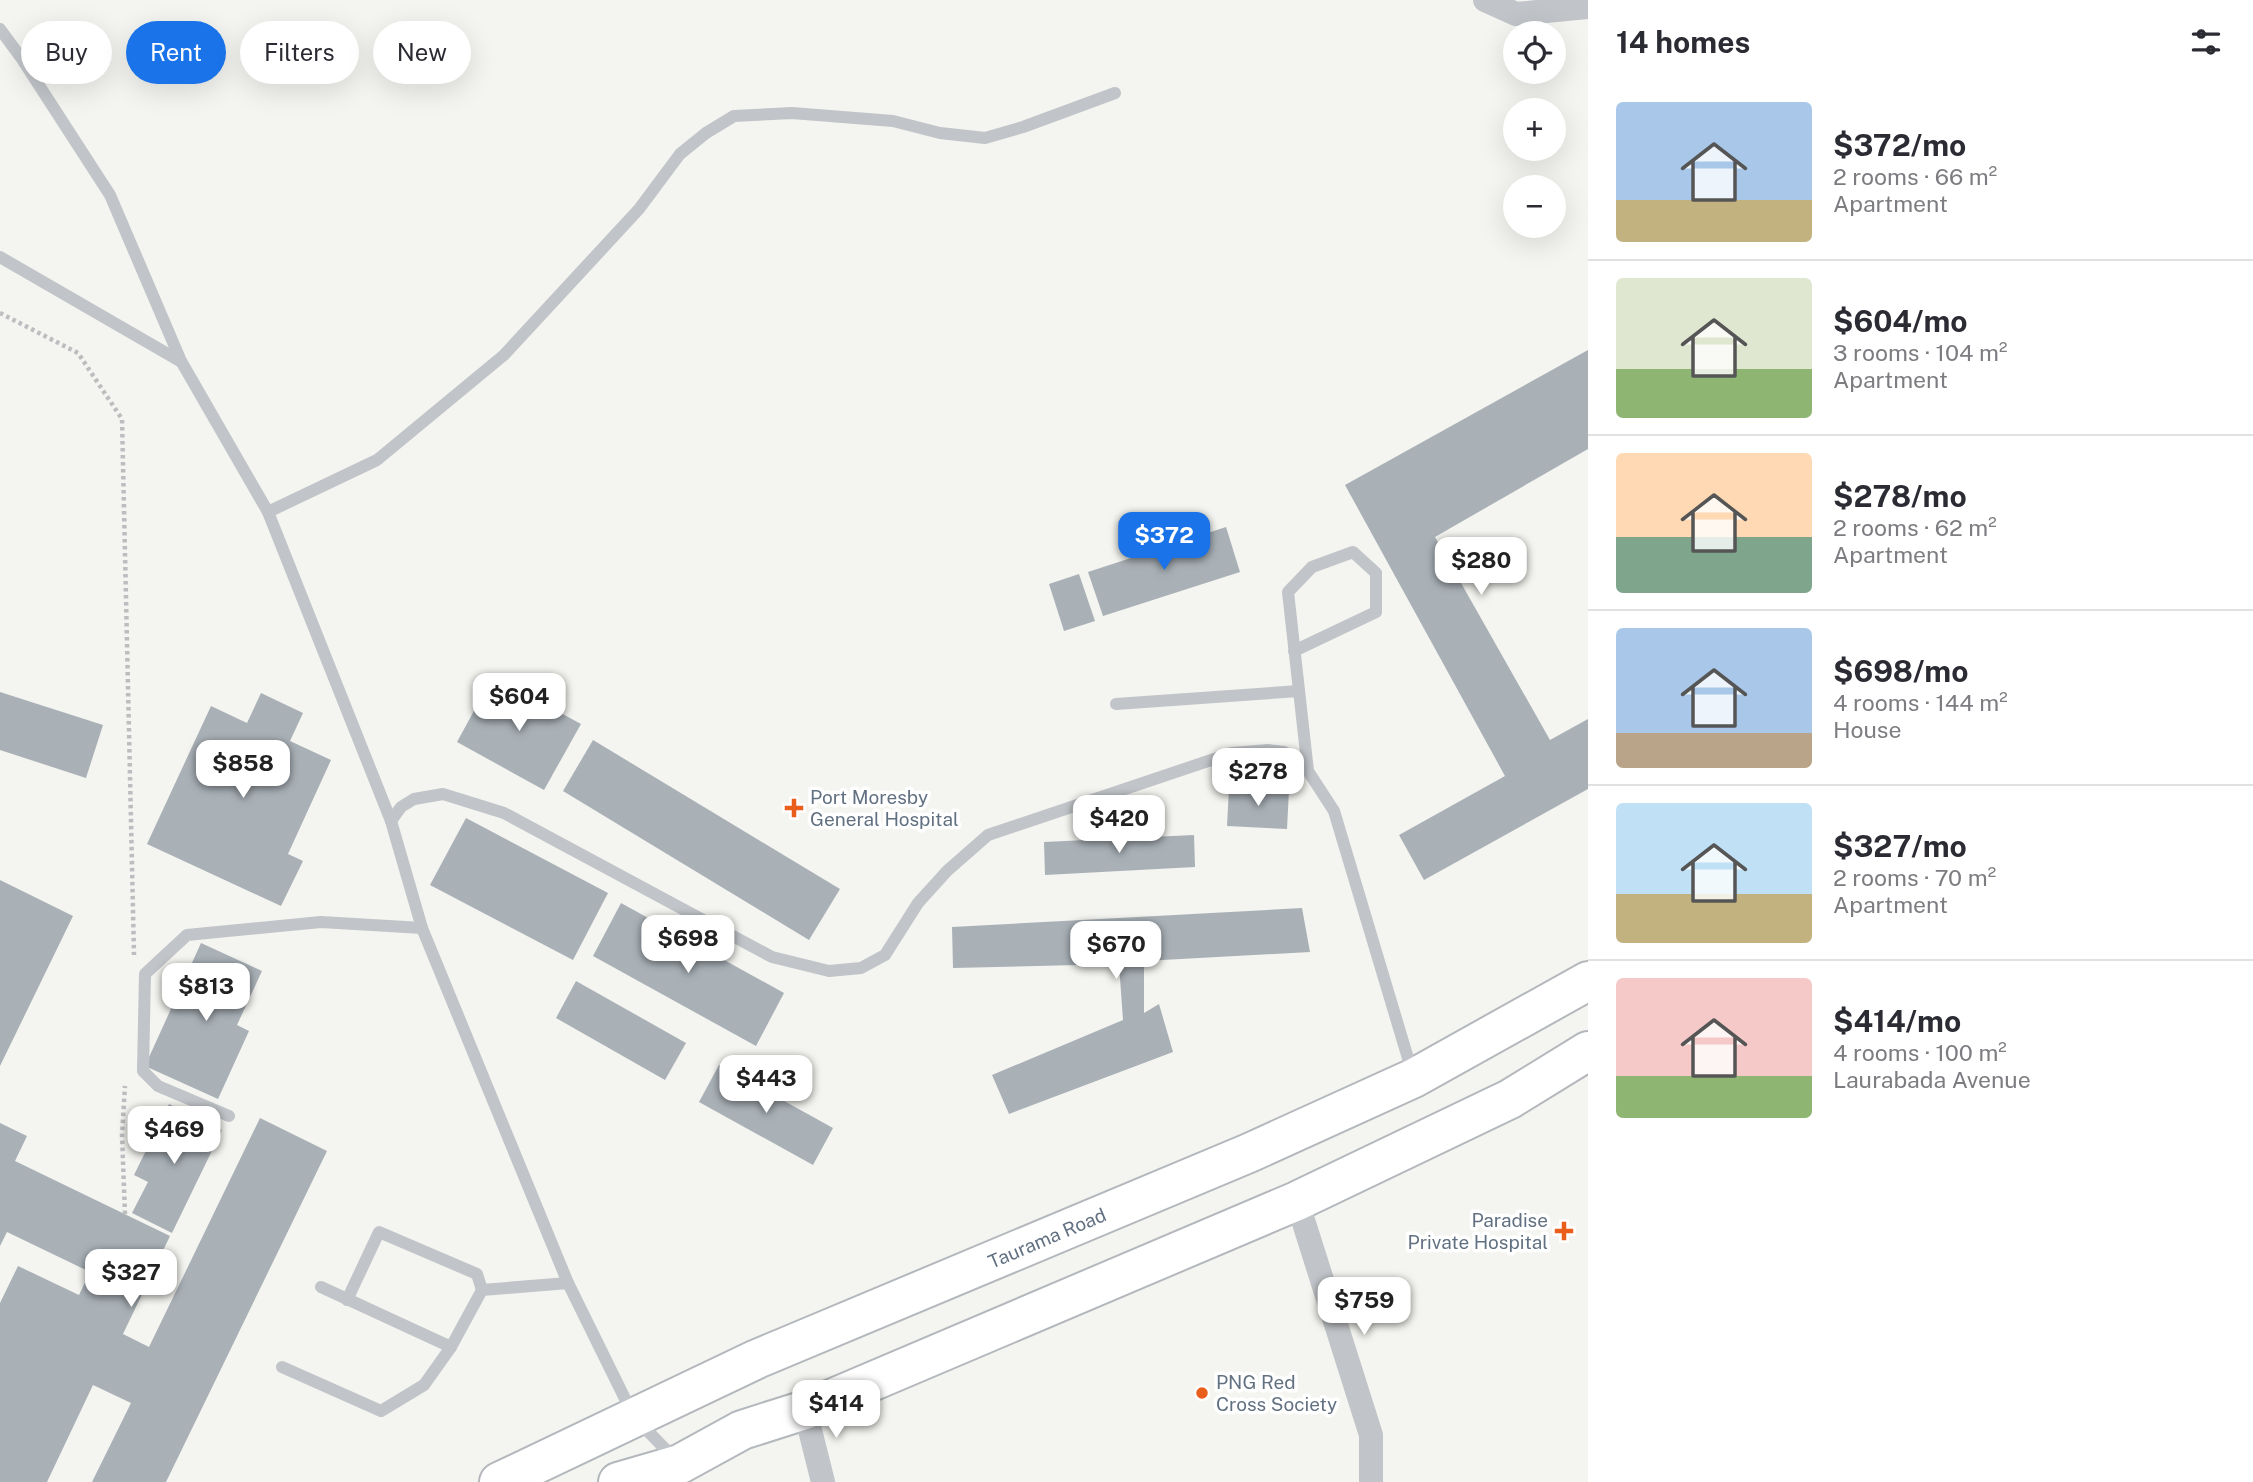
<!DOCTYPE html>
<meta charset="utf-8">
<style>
body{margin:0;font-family:"Public Sans",sans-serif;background:#f2f2f3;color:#2b2b33;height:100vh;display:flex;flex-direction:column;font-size:26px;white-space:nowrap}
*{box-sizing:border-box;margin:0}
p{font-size:23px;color:#7c7c81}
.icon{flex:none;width:38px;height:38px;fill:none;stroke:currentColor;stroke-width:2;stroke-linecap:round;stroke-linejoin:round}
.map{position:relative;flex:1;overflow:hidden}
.drawer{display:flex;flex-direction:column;background:#fff;width:665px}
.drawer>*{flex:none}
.hud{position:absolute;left:21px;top:21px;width:665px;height:63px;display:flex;gap:14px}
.buttons{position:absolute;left:1503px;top:21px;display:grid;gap:14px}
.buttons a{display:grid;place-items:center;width:63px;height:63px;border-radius:50%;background:#fff;box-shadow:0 7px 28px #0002;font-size:35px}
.price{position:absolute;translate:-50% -60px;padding:0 16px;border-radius:14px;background:#fff;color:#222;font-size:23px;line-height:46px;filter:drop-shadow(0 2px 4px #0008)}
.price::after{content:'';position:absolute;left:50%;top:42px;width:21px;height:16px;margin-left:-10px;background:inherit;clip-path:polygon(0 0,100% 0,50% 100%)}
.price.selected{background:#1a73e8;color:#fff}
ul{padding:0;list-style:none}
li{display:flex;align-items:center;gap:21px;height:175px;padding:0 28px}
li+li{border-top:2px solid #e1e1e2}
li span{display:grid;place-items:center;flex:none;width:196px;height:140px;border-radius:7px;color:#555}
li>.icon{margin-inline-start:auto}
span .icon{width:84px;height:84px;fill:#fffc;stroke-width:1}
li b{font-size:30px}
h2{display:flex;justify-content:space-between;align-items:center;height:84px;padding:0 28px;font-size:30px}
.tag{padding:0 24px;border-radius:32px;background:#fff;box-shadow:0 7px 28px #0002;font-size:24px;line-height:63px}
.tag.selected{background:#1a73e8;color:#fff}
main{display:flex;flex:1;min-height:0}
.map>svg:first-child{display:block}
.building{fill:#a9b1b7}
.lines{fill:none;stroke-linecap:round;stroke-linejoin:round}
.primary-casing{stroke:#b4b8bc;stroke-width:42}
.path{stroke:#bbbdbf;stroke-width:4.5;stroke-dasharray:3.5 3.5;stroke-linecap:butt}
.service{stroke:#c1c4c8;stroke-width:12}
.minor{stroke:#c1c4c8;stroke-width:24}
.primary{stroke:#fff;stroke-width:38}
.poi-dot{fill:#e95e1b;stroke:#fff;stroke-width:2.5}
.labels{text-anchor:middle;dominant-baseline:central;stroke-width:7;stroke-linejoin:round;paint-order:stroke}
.poi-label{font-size:19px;fill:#627182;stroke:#fff;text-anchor:start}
.street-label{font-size:19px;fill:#627182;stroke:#fff}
</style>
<main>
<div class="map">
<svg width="1588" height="1482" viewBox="0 0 1588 1482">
<rect width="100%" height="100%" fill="#f4f4f0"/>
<g class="building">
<polygon points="1588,350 1588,449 1435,537 1550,740 1588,719 1588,789 1424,880 1399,835 1505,776 1345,485"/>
<polygon points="1226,527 1240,572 1103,616 1088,572"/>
<polygon points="1079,574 1095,621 1064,631 1049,584"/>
<polygon points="493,676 581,724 544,790 457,742"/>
<polygon points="0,692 103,725 86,778 0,750"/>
<polygon points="261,693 303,713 290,741 331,760 288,854 303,861 281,906 147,844 211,706 247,723"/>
<polygon points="593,740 840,889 809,940 563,791"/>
<polygon points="1229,788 1289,790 1287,829 1227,826"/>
<polygon points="466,818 608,893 573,960 430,885"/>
<polygon points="1194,835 1195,867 1045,875 1044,842"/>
<polygon points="0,880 73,916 0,1066"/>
<polygon points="621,903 784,993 756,1046 593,956"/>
<polygon points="1302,908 1310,952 1144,961 1144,1013 1159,1004 1173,1052 1009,1114 992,1075 1123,1020 1119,964 953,968 952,927"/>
<polygon points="201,943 262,971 237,1025 249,1031 218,1099 145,1066"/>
<polygon points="576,981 686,1043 665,1080 556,1018"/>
<polygon points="719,1065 833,1128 813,1165 699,1102"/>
<polygon points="169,1104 222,1130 172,1233 132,1213 148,1182 134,1175"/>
<polygon points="260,1118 327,1151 166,1482 92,1482 131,1403 93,1385 47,1482 0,1482 0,1303 18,1266 79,1295 90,1272 7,1232 0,1246 0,1123 27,1136 15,1161 170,1236 123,1334 149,1347"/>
</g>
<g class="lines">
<g class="primary-casing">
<g id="primary">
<polyline points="499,1482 757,1359 1249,1153 1414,1078 1588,981"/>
<polyline points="618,1482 680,1464 742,1430 805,1410 1297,1201 1510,1099 1588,1051"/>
</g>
</g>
<g class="path">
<polyline points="0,313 78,353 122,419 134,955"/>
<polyline points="125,1214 122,1135 125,1086"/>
</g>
<g class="service">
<polyline points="0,29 22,59 110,195 181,361 268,512 391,821 422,928 568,1283 634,1417 676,1460"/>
<polyline points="0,257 180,361"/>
<polyline points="268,512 377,460 504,355 639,209 680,154 706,133 734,116 792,113 893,121 940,133 985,138 1023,127 1115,93"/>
<polyline points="1294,651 1376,612 1376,573 1353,552 1312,567 1288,592 1308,771"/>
<polyline points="1116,704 1299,691"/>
<polyline points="391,821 401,807 414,799 443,794 504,813 772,957 829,971 861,968 885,955 918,903 947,871 988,835 1232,753 1268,750 1284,752 1308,771 1334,811 1413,1075"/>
<polyline points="229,1116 158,1086 143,1071 145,974 187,935 321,922 422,928"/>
<polyline points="321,1287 451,1347"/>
<polyline points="347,1300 379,1232 477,1274 482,1290"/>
<polyline points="282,1367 381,1411 424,1385 451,1347 482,1290 568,1283"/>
</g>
<g class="minor">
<polyline points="1485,0 1516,14 1588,7"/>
<polyline points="1297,1201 1371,1435 1371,1482"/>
<polyline points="805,1410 823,1482"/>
</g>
<use href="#primary" class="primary"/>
</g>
<g class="poi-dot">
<path d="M790.5 797.5h7v7h7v7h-7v7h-7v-7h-7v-7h7z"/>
<path d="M1560.5 1220.5h7v7h7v7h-7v7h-7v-7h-7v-7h7z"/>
<circle cx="1202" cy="1393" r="7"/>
</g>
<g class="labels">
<g class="poi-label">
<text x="810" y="797">Port Moresby<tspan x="810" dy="22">General Hospital</tspan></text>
<text x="1548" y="1220" text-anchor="end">Paradise<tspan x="1548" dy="22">Private Hospital</tspan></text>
<text x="1216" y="1382">PNG Red<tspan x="1216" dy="22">Cross Society</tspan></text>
</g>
<g class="street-label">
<text transform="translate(1047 1238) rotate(-23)">Taurama Road</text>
</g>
</g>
</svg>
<div class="buttons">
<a><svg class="icon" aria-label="locate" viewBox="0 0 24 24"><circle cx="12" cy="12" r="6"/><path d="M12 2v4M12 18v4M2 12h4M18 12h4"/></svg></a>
<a>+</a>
<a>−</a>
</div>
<b class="price selected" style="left:1164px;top:572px">$372</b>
<b class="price" style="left:1481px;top:597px">$280</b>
<b class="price" style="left:519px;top:733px">$604</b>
<b class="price" style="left:243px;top:800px">$858</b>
<b class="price" style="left:1258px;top:808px">$278</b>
<b class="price" style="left:1119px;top:855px">$420</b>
<b class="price" style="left:688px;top:975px">$698</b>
<b class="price" style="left:1116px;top:981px">$670</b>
<b class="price" style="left:206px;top:1023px">$813</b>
<b class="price" style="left:766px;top:1115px">$443</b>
<b class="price" style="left:174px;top:1166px">$469</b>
<b class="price" style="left:131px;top:1309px">$327</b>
<b class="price" style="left:1364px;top:1337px">$759</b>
<b class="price" style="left:836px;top:1440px">$414</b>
<div class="hud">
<a class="tag">Buy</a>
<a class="tag selected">Rent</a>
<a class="tag">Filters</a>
<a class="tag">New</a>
</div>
</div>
<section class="drawer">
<h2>14 homes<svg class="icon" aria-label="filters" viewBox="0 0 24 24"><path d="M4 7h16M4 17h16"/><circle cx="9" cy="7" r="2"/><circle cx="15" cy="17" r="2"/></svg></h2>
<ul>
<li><span style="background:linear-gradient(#a9c7e8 70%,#c2b280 0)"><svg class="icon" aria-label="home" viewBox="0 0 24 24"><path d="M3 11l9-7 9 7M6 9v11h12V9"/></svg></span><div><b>$372/mo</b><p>2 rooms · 66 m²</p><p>Apartment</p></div></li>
<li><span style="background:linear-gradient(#dfe7d0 65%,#8fb573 0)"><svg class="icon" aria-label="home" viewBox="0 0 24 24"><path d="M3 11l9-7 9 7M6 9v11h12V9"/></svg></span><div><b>$604/mo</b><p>3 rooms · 104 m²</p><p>Apartment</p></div></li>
<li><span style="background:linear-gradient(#ffd9b3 60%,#7fa58c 0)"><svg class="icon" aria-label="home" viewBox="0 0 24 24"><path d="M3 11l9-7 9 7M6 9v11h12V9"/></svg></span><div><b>$278/mo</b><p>2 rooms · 62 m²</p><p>Apartment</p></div></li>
<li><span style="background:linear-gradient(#a9c7e8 75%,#b9a48a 0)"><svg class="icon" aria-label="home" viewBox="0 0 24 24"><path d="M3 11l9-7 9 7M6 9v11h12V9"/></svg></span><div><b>$698/mo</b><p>4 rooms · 144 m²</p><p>House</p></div></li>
<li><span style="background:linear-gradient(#bfe0f5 65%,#c2b280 0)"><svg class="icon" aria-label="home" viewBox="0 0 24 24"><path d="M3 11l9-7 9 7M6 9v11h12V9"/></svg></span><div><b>$327/mo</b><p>2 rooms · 70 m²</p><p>Apartment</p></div></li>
<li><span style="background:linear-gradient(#f6c9c9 70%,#8fb573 0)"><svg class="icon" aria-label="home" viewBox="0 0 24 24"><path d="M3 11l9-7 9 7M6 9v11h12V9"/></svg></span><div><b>$414/mo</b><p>4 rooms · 100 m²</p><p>Laurabada Avenue</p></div></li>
</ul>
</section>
</main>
